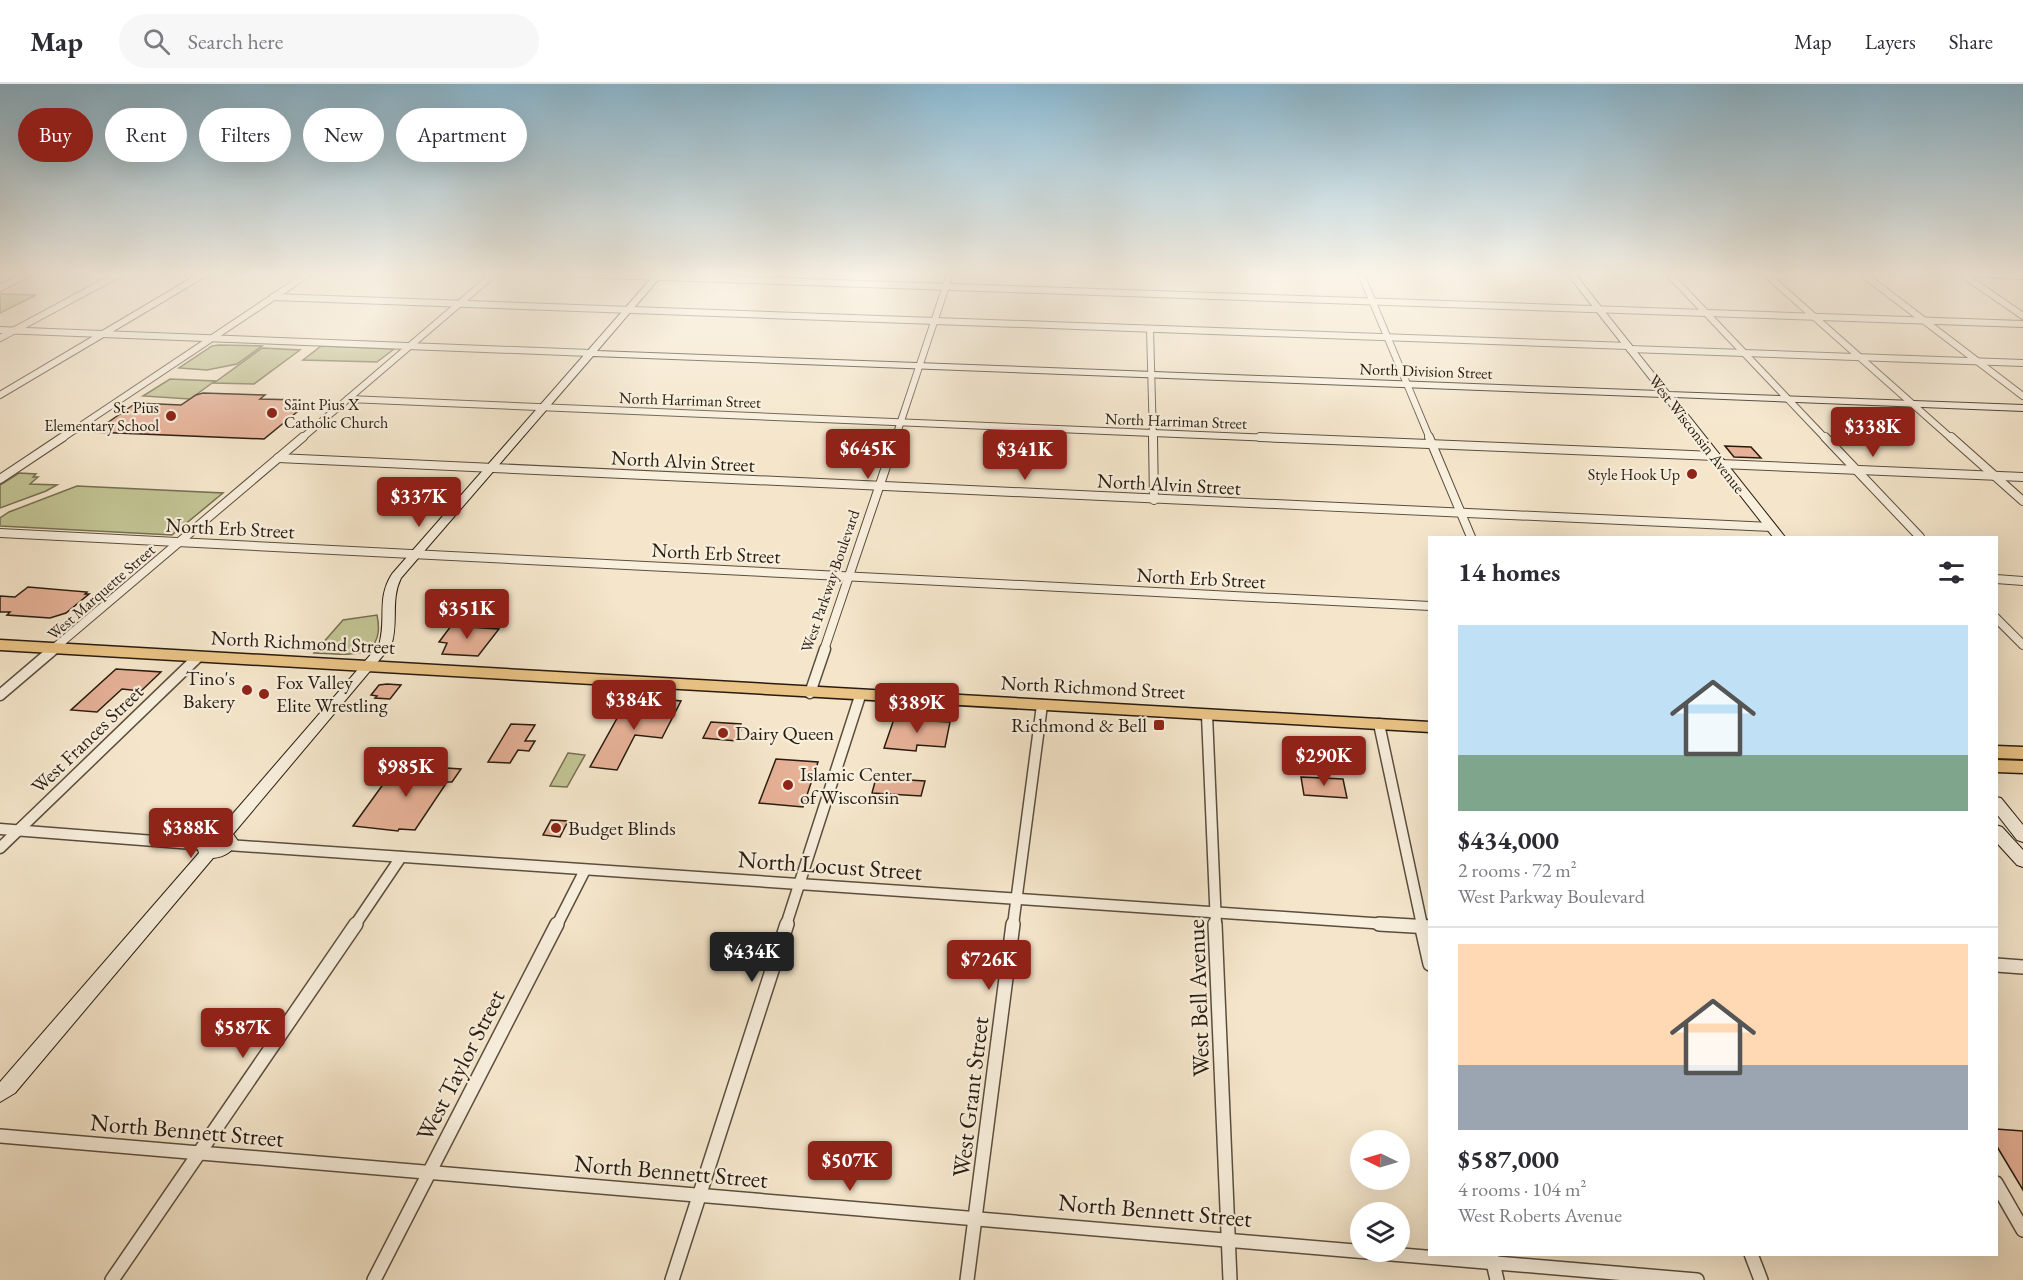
<!DOCTYPE html>
<meta charset="utf-8">
<style>
body{margin:0;font-family:"EB Garamond",serif;background:#f7f7f7;color:#2b2b33;height:100vh;display:flex;flex-direction:column;font-size:22px;white-space:nowrap}
*{box-sizing:border-box;margin:0}
p{font-size:20px;color:#7c7c81}
.icon{flex:none;width:33px;height:33px;fill:none;stroke:currentColor;stroke-width:2;stroke-linecap:round;stroke-linejoin:round}
.map{position:relative;flex:1;overflow:hidden}
.details{position:absolute;left:1428px;top:452px;width:570px;height:720px;display:flex;flex-direction:column;background:#fff;border-radius:0px;box-shadow:0 6px 24px #0002}
.details>*{flex:none}
.hud{position:absolute;left:18px;top:24px;width:570px;height:54px;display:flex;gap:12px}
.needle{width:39px;rotate:275deg}
.controls{position:absolute;left:1350px;top:1046px;display:grid;gap:12px}
.controls a{display:grid;place-items:center;width:60px;height:60px;border-radius:50%;background:#fff;box-shadow:0 6px 24px #0002;font-size:30px}
.price{position:absolute;translate:-50% -51px;padding:0 14px;border-radius:6px;background:#8f2418;color:#fff;font-size:20px;line-height:39px;filter:drop-shadow(0 2px 3px #0008)}
.price::after{content:'';position:absolute;left:50%;top:36px;width:18px;height:14px;margin-left:-9px;background:inherit;clip-path:polygon(0 0,100% 0,50% 100%)}
.price.on{background:#222;color:#fff}
ul{padding:0;list-style:none}
li{display:grid;align-content:center;gap:12px;height:318px;padding:0 30px}
li+li{border-top:2px solid #e1e1e2}
li span{display:grid;place-items:center;height:186px;border-radius:0px;color:#555}
li>.icon{margin-inline-start:auto}
span .icon{width:108px;height:108px;fill:#fffc;stroke-width:1}
li b{font-size:26px}
h2{display:flex;justify-content:space-between;align-items:center;height:72px;padding:0 30px;font-size:26px}
.pill{padding:0 21px;border-radius:27px;background:#fff;box-shadow:0 6px 24px #0002;font-size:21px;line-height:54px}
.pill.on{background:#8f2418;color:#fff}
header{display:flex;align-items:center;gap:36px;box-sizing:border-box;height:84px;padding:0 30px;background:#fff;border-bottom:2px solid #e1e1e2}
header strong{font-size:28px}
nav{display:flex;gap:33px;margin-inline-start:auto;font-size:21px}
.search{width:420px;height:54px;background:#f7f7f7;display:flex;align-items:center;gap:15px;box-sizing:border-box;padding:0 21px;border-radius:33px;color:#7c7c81;font-size:22px}
.map>svg:first-child{display:block}
.green{fill:#c2c393;stroke:#757052;stroke-width:1.5}
.building{fill:#e6b197;stroke:#281c10;stroke-width:1.5}
.lines{fill:none;stroke-linecap:round;stroke-linejoin:round}
.street-far3-casing{stroke:#5b4e3f;stroke-width:8}
.street-far2-casing{stroke:#5b4e3f;stroke-width:10}
.street-far1-casing{stroke:#5b4e3f;stroke-width:13}
.street-casing{stroke:#5b4e3f;stroke-width:16}
.secondary-casing{stroke:#281c10;stroke-width:2}
.primary-casing{stroke:#281c10;stroke-width:3}
.street-far3{stroke:#f8efdd;stroke-width:6}
.street-far2{stroke:#f8efdd;stroke-width:8}
.street-far1{stroke:#f8efdd;stroke-width:10}
.street{stroke:#f8efdd;stroke-width:13}
.secondary{fill:#f8efdd;fill-rule:evenodd}
.primary{fill:#eac386;fill-rule:evenodd}
.poi-dot{fill:#8f2418;stroke:#f8efdd;stroke-width:2}
.labels{text-anchor:middle;dominant-baseline:central;stroke-width:4.5;stroke-linejoin:round;paint-order:stroke}
.far-street-label{font-size:16px;fill:#281c10;stroke:#f8efdd}
.far-poi-label{font-size:16px;fill:#281c10;stroke:#f8efdd;text-anchor:end}
.street-label{font-size:20px;fill:#281c10;stroke:#f8efdd}
.poi-label{font-size:20px;fill:#281c10;stroke:#f8efdd;text-anchor:start}
.near-street-label{font-size:24px;fill:#281c10;stroke:#f8efdd}
</style>
<header>
<strong>Map</strong>
<div class="search"><svg class="icon" aria-label="search" viewBox="0 0 24 24"><circle cx="10" cy="10" r="6"/><path d="M15 15l6 6"/></svg>Search here</div>
<nav><a>Map</a><a>Layers</a><a>Share</a></nav>
</header>
<div class="map">
<svg width="2023" height="1196" viewBox="0 0 2023 1196">
<rect width="100%" height="100%" fill="#f5e6cb"/>
<filter id="stains"><feTurbulence type="fractalNoise" baseFrequency=".00333" numOctaves="4"/><feColorMatrix values="0 0 0 0 .2 0 0 0 0 .09 0 0 0 0 .02 0 0 0 .5 -.17"/></filter>
<radialGradient id="worn" r=".72"><stop offset=".6" stop-color="#630" stop-opacity="0"/><stop offset="1" stop-color="#630" stop-opacity=".3"/></radialGradient>
<g class="green">
<polygon points="0,210 36,211 0,229"/>
<polygon points="219,261 262,262 237,280 207,286 179,284 212,262"/>
<polygon points="321,262 394,265 377,278 303,276"/>
<polygon points="262,264 300,266 254,300 214,299"/>
<polygon points="170,295 215,297 190,315 143,312"/>
<polygon points="19,389 36,390 33,393 38,393 30,400 57,401 46,407 0,424 0,401"/>
<polygon points="77,402 223,409 172,451 0,442 0,434 9,428"/>
<path d="M377 531C387 579 344 570 314 569L343 536Z"/>
<polygon points="568,669 585,671 567,703 550,702"/>
</g>
<g class="building">
<polygon points="203,309 265,311 260,315 299,316 292,322 303,323 264,355 94,348 136,319 181,321 196,311"/>
<polygon points="1725,362 1751,363 1761,374 1734,373"/>
<polygon points="28,503 87,508 85,510 89,510 66,529 50,534 7,531 10,528 0,528 0,512 15,513"/>
<polygon points="451,542 499,545 478,572 442,570 447,559 439,558"/>
<polygon points="116,585 161,588 141,607 122,605 97,628 71,626"/>
<polygon points="387,600 401,601 390,615 375,614 377,612 371,611 379,601"/>
<polygon points="662,615 681,617 662,654 635,651 617,686 590,683 625,620 658,623"/>
<polygon points="894,635 950,638 945,663 917,661 916,667 884,664"/>
<polygon points="711,638 741,640 740,642 742,643 737,657 703,654"/>
<polygon points="511,640 535,641 525,657 535,657 529,667 518,666 510,679 488,678"/>
<polygon points="776,675 818,678 803,723 759,719"/>
<polygon points="397,681 461,685 452,698 447,698 415,746 399,745 398,747 353,742"/>
<polygon points="1301,693 1343,695 1347,714 1304,711"/>
<polygon points="876,694 925,697 921,712 872,709"/>
<polygon points="551,736 568,737 560,753 543,751"/>
<polygon points="1996,1045 2023,1047 2023,1106 1996,1061"/>
</g>
<g class="lines">
<g class="street-far3-casing">
<g id="street-far3">
<polyline points="576,190 2023,240"/>
<polyline points="1361,190 1430,355"/>
<polyline points="1669,190 1826,355"/>
<polyline points="1766,190 1952,355"/>
<polyline points="1863,190 2023,312"/>
<polyline points="1962,190 2023,232"/>
<polyline points="1977,190 2023,192"/>
<polyline points="0,204 28,190"/>
<polyline points="273,213 1628,262"/>
<polyline points="1150,245 1153,355"/>
<polyline points="0,246 590,269"/>
<polyline points="0,254 119,190"/>
<polyline points="1630,265 2023,279"/>
<polyline points="0,311 204,190"/>
<polyline points="348,315 1296,355"/>
<polyline points="61,355 308,190"/>
<polyline points="301,355 494,190"/>
<polyline points="895,355 950,190"/>
</g>
</g>
<g class="street-far2-casing">
<g id="street-far2">
<polyline points="1153,353 1154,416"/>
<polyline points="1260,353 1715,372"/>
<polyline points="1429,353 1471,453"/>
<polyline points="1825,353 1920,453"/>
<polyline points="1951,353 2023,417"/>
<polyline points="278,374 1771,443"/>
<polyline points="1721,380 2023,393"/>
<polyline points="0,395 63,353"/>
<polyline points="0,449 1430,522"/>
<polyline points="1996,495 2023,497"/>
<polyline points="1996,534 2023,561"/>
<polyline points="52,566 303,353"/>
<polyline points="824,566 896,353"/>
</g>
</g>
<g class="street-far1-casing">
<g id="street-far1">
<polyline points="810,609 825,565"/>
<polyline points="0,611 54,565"/>
<polyline points="1207,631 1216,841"/>
<polyline points="1379,640 1422,841"/>
<polyline points="0,745 206,761"/>
<polyline points="228,761 1401,841"/>
<polyline points="0,764 198,573"/>
<polyline points="355,841 401,773"/>
<polyline points="557,841 585,786"/>
<polyline points="786,841 860,612"/>
<polyline points="1013,841 1042,621"/>
</g>
</g>
<g class="street-casing">
<g id="street">
<polyline points="1215,840 1230,1196"/>
<polyline points="1379,840 1430,843"/>
<polyline points="1421,840 1430,880"/>
<polyline points="1996,881 2023,883"/>
<polyline points="0,1052 1697,1196"/>
<polyline points="1996,1099 2023,1146"/>
<polyline points="1491,1170 1497,1196"/>
<polyline points="1751,1170 1761,1196"/>
<polyline points="112,1196 356,840"/>
<polyline points="374,1196 557,840"/>
<polyline points="672,1196 787,840"/>
<polyline points="967,1196 1013,840"/>
</g>
</g>
<g class="secondary-casing">
<g id="secondary">
<path d="M655 190H663L597 267 1659 307 1567 190H1575L1669 308 2023 321V327L1674 313 1785 453H1773L1663 313 593 272 401 494C390 516 399 539 391 562L233 750 238 757C232 768 225 773 213 774L15 1009 0 1018V998L199 769 197 763 206 752 217 748 379 561C387 535 376 515 392 490Z"/>
<polygon points="1996,713 2001,714 2023,741 2023,758 2017,756 1996,729"/>
<polygon points="1996,741 2002,743 2023,766 2023,783 2017,781 1996,758"/>
</g>
</g>
<g class="primary-casing">
<g id="primary">
<polygon points="0,556 1430,638 1430,648 0,566"/>
<polygon points="1996,662 2023,663 2023,675 1996,674"/>
<polygon points="1996,676 2023,677 2023,689 1996,688"/>
</g>
</g>
<use href="#street-far3" class="street-far3"/>
<use href="#street-far2" class="street-far2"/>
<use href="#street-far1" class="street-far1"/>
<use href="#street" class="street"/>
<use href="#secondary" class="secondary"/>
<use href="#primary" class="primary"/>
</g>
<linearGradient id="sky" x2="0" y2="1"><stop stop-color="#8ab9d2"/><stop offset="0.53" stop-color="#faf4e8"/><stop offset="1" stop-color="#faf4e8" stop-opacity="0"/></linearGradient>
<rect width="2023" height="358" fill="url(#sky)"/>
<g class="poi-dot">
<circle cx="272" cy="329" r="6"/>
<circle cx="171" cy="332" r="6"/>
<circle cx="1692" cy="390" r="6"/>
<circle cx="247" cy="606" r="6"/>
<circle cx="264" cy="610" r="6"/>
<rect x="1153" y="635" width="12" height="12" rx="3"/>
<circle cx="723" cy="649" r="6"/>
<circle cx="788" cy="701" r="6"/>
<circle cx="556" cy="744" r="6"/>
</g>
<g class="labels">
<g class="far-street-label">
<text transform="translate(1426 287) rotate(2)">North Division Street</text>
<text transform="translate(690 316) rotate(2)">North Harriman Street</text>
<text transform="translate(1176 337) rotate(2)">North Harriman Street</text>
<text transform="translate(1697 350) rotate(52)">West Wisconsin Avenue</text>
<text transform="translate(830 497) rotate(-71)">West Parkway Boulevard</text>
<text transform="translate(101 508) rotate(-41)">West Marquette Street</text>
</g>
<g class="far-poi-label">
<text x="284" y="320" text-anchor="start">Saint Pius X<tspan x="284" dy="18">Catholic Church</tspan></text>
<text x="159" y="323">St. Pius<tspan x="159" dy="18">Elementary School</tspan></text>
<text x="1680" y="390">Style Hook Up</text>
</g>
<g class="street-label">
<text transform="translate(683 377) rotate(3)">North Alvin Street</text>
<text transform="translate(1169 400) rotate(3)">North Alvin Street</text>
<text transform="translate(230 444) rotate(3)">North Erb Street</text>
<text transform="translate(716 469) rotate(3)">North Erb Street</text>
<text transform="translate(1201 494) rotate(3)">North Erb Street</text>
<text transform="translate(303 558) rotate(3)">North Richmond Street</text>
<text transform="translate(1093 603) rotate(3)">North Richmond Street</text>
<text transform="translate(87 655) rotate(-44)">West Frances Street</text>
</g>
<g class="poi-label">
<text x="235" y="594" text-anchor="end">Tino's<tspan x="235" dy="23">Bakery</tspan></text>
<text x="276" y="598">Fox Valley<tspan x="276" dy="23">Elite Wrestling</tspan></text>
<text x="1147" y="641" text-anchor="end">Richmond &amp; Bell</text>
<text x="735" y="649">Dairy Queen</text>
<text x="800" y="690">Islamic Center<tspan x="800" dy="23">of Wisconsin</tspan></text>
<text x="568" y="744">Budget Blinds</text>
</g>
<g class="near-street-label">
<text transform="translate(830 781) rotate(4)">North Locust Street</text>
<text transform="translate(1198 914) rotate(-92)">West Bell Avenue</text>
<text transform="translate(460 981) rotate(-63)">West Taylor Street</text>
<text transform="translate(970 1013) rotate(-83)">West Grant Street</text>
<text transform="translate(187 1046) rotate(5)">North Bennett Street</text>
<text transform="translate(671 1087) rotate(5)">North Bennett Street</text>
<text transform="translate(1155 1126) rotate(5)">North Bennett Street</text>
</g>
</g>
<rect width="100%" height="100%" filter="url(#stains)"/>
<rect width="100%" height="100%" fill="url(#worn)"/>
</svg>
<div class="controls">
<a><svg class="needle" viewBox="-14 -14 28 28"><path d="M0-13l5 13h-10z" fill="#e53935"/><path d="M0 13l5-13h-10z" fill="#7c7c81"/></svg></a>
<a><svg class="icon" aria-label="layers" viewBox="0 0 24 24"><path d="M12 4l9 5-9 5-9-5zM3 14l9 5 9-5"/></svg></a>
</div>
<b class="price" style="left:1873px;top:374px">$338K</b>
<b class="price" style="left:868px;top:396px">$645K</b>
<b class="price" style="left:1025px;top:397px">$341K</b>
<b class="price" style="left:419px;top:444px">$337K</b>
<b class="price" style="left:467px;top:556px">$351K</b>
<b class="price" style="left:634px;top:647px">$384K</b>
<b class="price" style="left:917px;top:650px">$389K</b>
<b class="price" style="left:1324px;top:703px">$290K</b>
<b class="price" style="left:406px;top:714px">$985K</b>
<b class="price" style="left:191px;top:775px">$388K</b>
<b class="price on" style="left:752px;top:899px">$434K</b>
<b class="price" style="left:989px;top:907px">$726K</b>
<b class="price" style="left:243px;top:975px">$587K</b>
<b class="price" style="left:850px;top:1108px">$507K</b>
<div class="hud">
<a class="pill on">Buy</a>
<a class="pill">Rent</a>
<a class="pill">Filters</a>
<a class="pill">New</a>
<a class="pill">Apartment</a>
</div>
<section class="details">
<h2>14 homes<svg class="icon" aria-label="filters" viewBox="0 0 24 24"><path d="M4 7h16M4 17h16"/><circle cx="9" cy="7" r="2"/><circle cx="15" cy="17" r="2"/></svg></h2>
<ul>
<li><span style="background:linear-gradient(#bfe0f5 70%,#7fa58c 0)"><svg class="icon" aria-label="home" viewBox="0 0 24 24"><path d="M3 11l9-7 9 7M6 9v11h12V9"/></svg></span><div><b>$434,000</b><p>2 rooms · 72 m²</p><p>West Parkway Boulevard</p></div></li>
<li><span style="background:linear-gradient(#ffd9b3 65%,#9aa5b1 0)"><svg class="icon" aria-label="home" viewBox="0 0 24 24"><path d="M3 11l9-7 9 7M6 9v11h12V9"/></svg></span><div><b>$587,000</b><p>4 rooms · 104 m²</p><p>West Roberts Avenue</p></div></li>
</ul>
</section>
</div>
